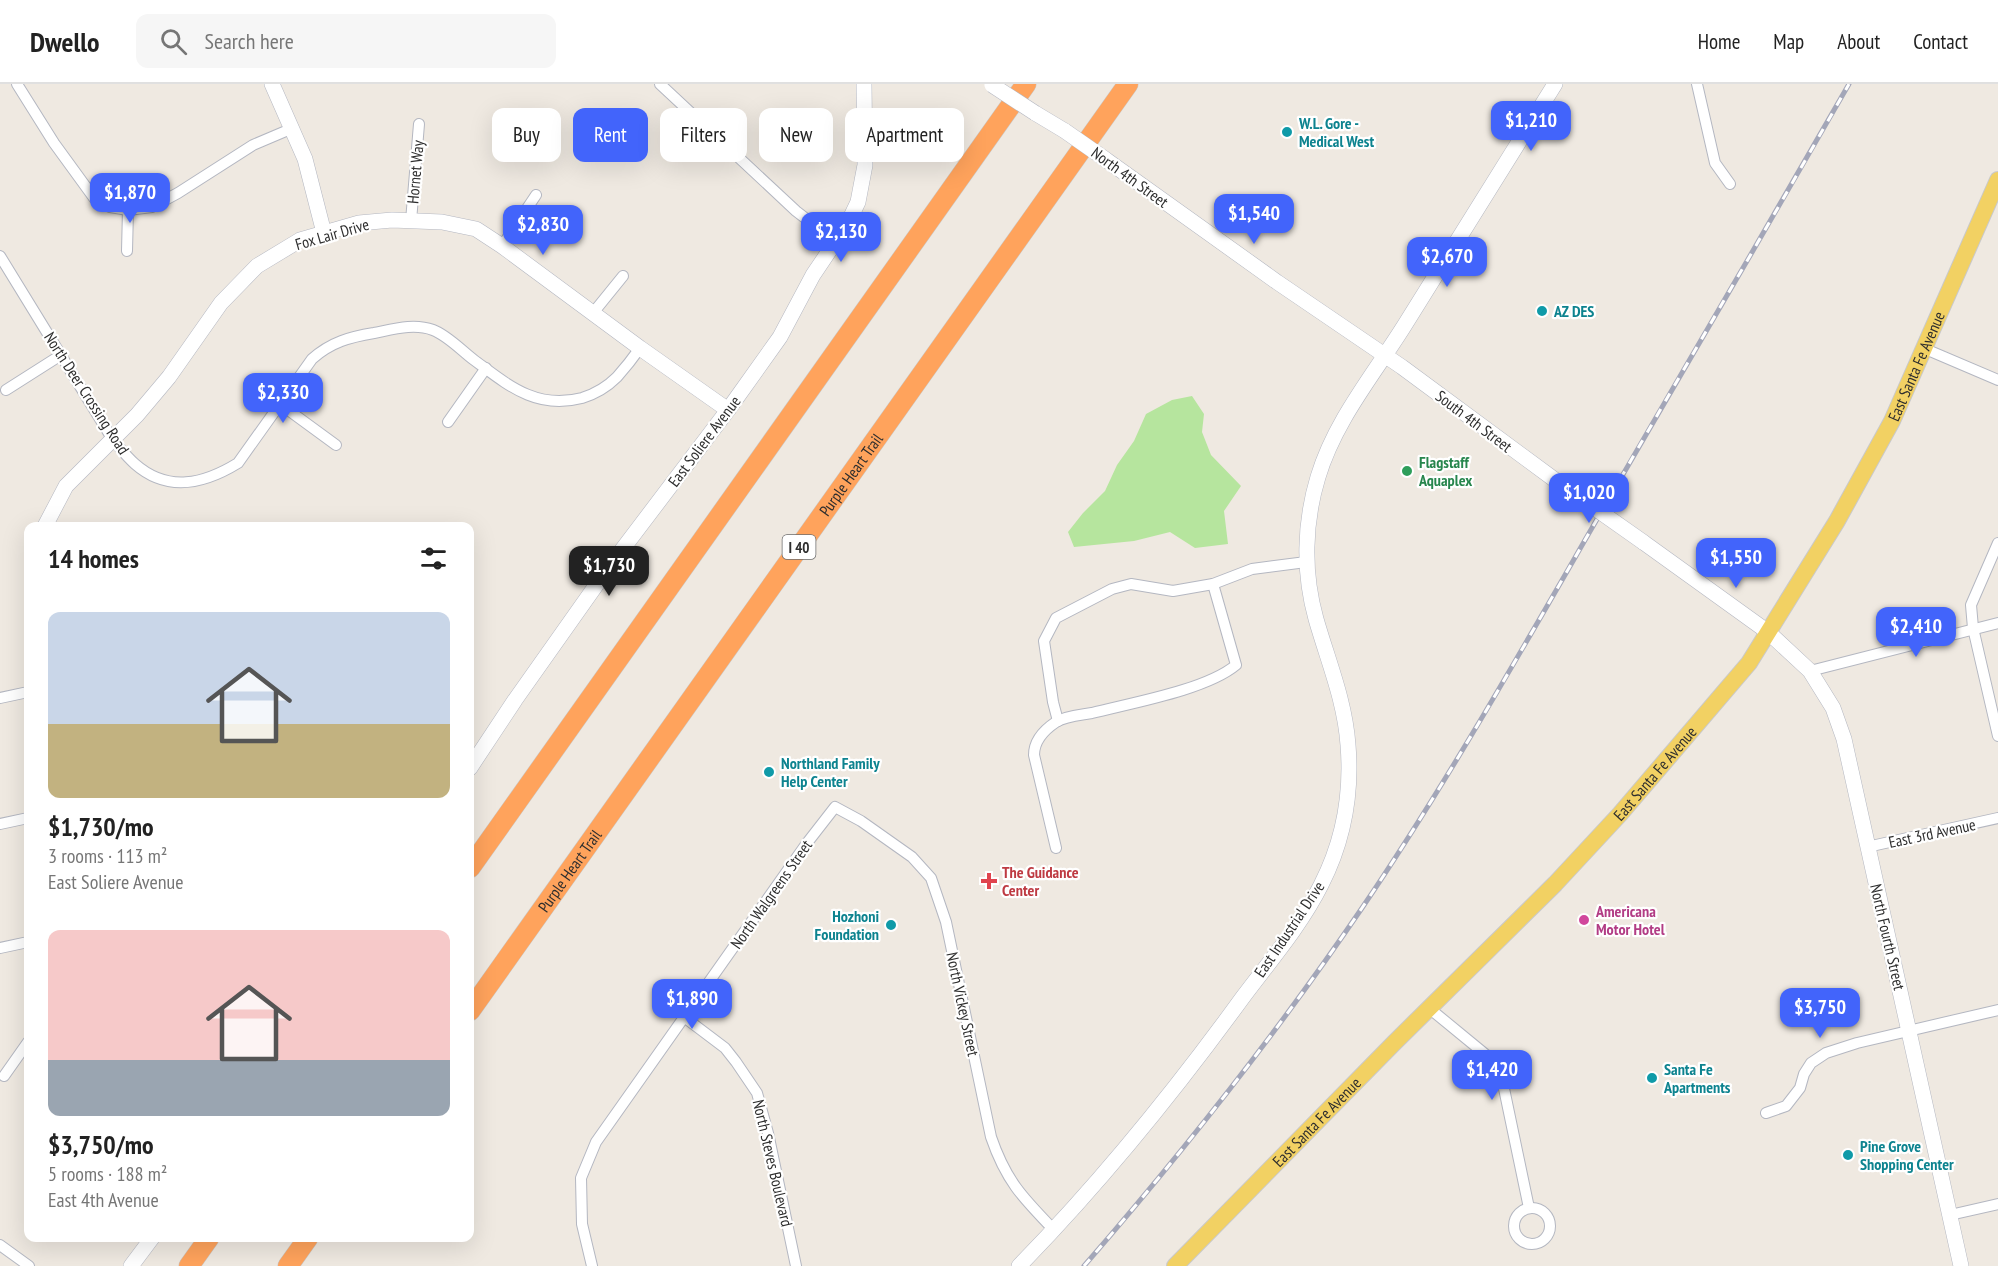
<!DOCTYPE html>
<meta charset="utf-8">
<style>
body{margin:0;font-family:"PT Sans Narrow",sans-serif;background:#f6f6f6;color:#222;height:100vh;display:flex;flex-direction:column;font-size:22px;white-space:nowrap}
*{box-sizing:border-box;margin:0}
p{font-size:20px;color:#767676}
.icon{flex:none;width:33px;height:33px;fill:none;stroke:currentColor;stroke-width:2;stroke-linecap:round;stroke-linejoin:round}
.map{position:relative;flex:1;overflow:hidden}
.sheet{position:absolute;left:24px;top:438px;width:450px;height:720px;display:flex;flex-direction:column;background:#fff;border-radius:12px;box-shadow:0 6px 24px #0002}
.sheet>*{flex:none}
.top-card{position:absolute;left:492px;top:24px;width:570px;height:54px;display:flex;gap:12px}
.price{position:absolute;translate:-50% -51px;padding:0 14px;border-radius:12px;background:#4264fb;color:#fff;font-size:20px;line-height:39px;filter:drop-shadow(0 2px 3px #0008)}
.price::after{content:'';position:absolute;left:50%;top:36px;width:18px;height:14px;margin-left:-9px;background:inherit;clip-path:polygon(0 0,100% 0,50% 100%)}
.price.current{background:#222;color:#fff}
ul{padding:0;list-style:none}
li{display:grid;align-content:center;gap:12px;height:318px;padding:0 24px}
li span{display:grid;place-items:center;height:186px;border-radius:12px;color:#555}
li>.icon{margin-inline-start:auto}
span .icon{width:108px;height:108px;fill:#fffc;stroke-width:1}
li b{font-size:26px}
h2{display:flex;justify-content:space-between;align-items:center;height:72px;padding:0 24px;font-size:26px}
.pill{padding:0 21px;border-radius:12px;background:#fff;box-shadow:0 6px 24px #0002;font-size:21px;line-height:54px}
.pill.current{background:#4264fb;color:#fff}
header{display:flex;align-items:center;gap:36px;box-sizing:border-box;height:84px;padding:0 30px;background:#fff;border-bottom:2px solid #e0e0e0}
header strong{font-size:28px}
nav{display:flex;gap:33px;margin-inline-start:auto;font-size:21px}
.search{width:420px;height:54px;background:#f6f6f6;display:flex;align-items:center;gap:15px;box-sizing:border-box;padding:0 21px;border-radius:12px;color:#767676;font-size:22px}
.map>svg:first-child{display:block}
.green{fill:#b6e59e}
.lines{fill:none;stroke-linecap:round;stroke-linejoin:round}
.street-casing{stroke:#b4b7c1;stroke-width:12}
.secondary-casing{stroke:#b4b7c1;stroke-width:16}
.primary-casing{stroke:#c9c9c9;stroke-width:18}
.highway-casing{stroke:#c9c9c9;stroke-width:21}
.street{stroke:#fff;stroke-width:10}
.secondary{stroke:#fff;stroke-width:15}
.primary{stroke:#f2d163;stroke-width:16}
.highway{stroke:#ffa35c;stroke-width:20}
.rail-casing{stroke:#a3a6b8;stroke-width:5}
.rail{stroke:#fff;stroke-width:3;stroke-dasharray:9;stroke-linecap:butt}
.secondary-bridge-casing{stroke:#b4b7c1;stroke-width:16;stroke-linecap:butt}
.secondary-bridge{stroke:#fff;stroke-width:15}
.culture-dot{fill:#0f9aa8;stroke:#fff;stroke-width:2}
.leisure-dot{fill:#2e9e5b;stroke:#fff;stroke-width:2}
.health-dot{fill:#e0444e;stroke:#fff;stroke-width:2}
.hotel-dot{fill:#d1479c;stroke:#fff;stroke-width:2}
.labels{text-anchor:middle;dominant-baseline:central;stroke-width:4.5;stroke-linejoin:round;paint-order:stroke}
.shield{fill:#fff;stroke:#6d6d6d;stroke-width:1.5}
.shield-label{font-size:15px;font-weight:bold;fill:#2e2e2e}
.culture-label{font-size:16px;font-weight:bold;fill:#0d838f;stroke:#fff;text-anchor:start}
.street-label{font-size:16px;fill:#2e2e2e;stroke:#fff}
.leisure-label{font-size:16px;font-weight:bold;fill:#27864d;stroke:#fff;text-anchor:start}
.health-label{font-size:16px;font-weight:bold;fill:#be3a42;stroke:#fff;text-anchor:start}
.hotel-label{font-size:16px;font-weight:bold;fill:#b23c85;stroke:#fff;text-anchor:start}
</style>
<header>
<strong>Dwello</strong>
<div class="search"><svg class="icon" aria-label="search" viewBox="0 0 24 24"><circle cx="10" cy="10" r="6"/><path d="M15 15l6 6"/></svg>Search here</div>
<nav><a>Home</a><a>Map</a><a>About</a><a>Contact</a></nav>
</header>
<div class="map">
<svg width="1998" height="1182" viewBox="0 0 1998 1182">
<rect width="100%" height="100%" fill="#efe9e1"/>
<polygon class="green" points="1192,312 1204,330 1202,348 1211,371 1241,402 1224,427 1228,460 1195,464 1170,448 1134,457 1074,463 1068,448 1083,429 1105,407 1117,381 1134,357 1146,330 1172,316"/>
<g class="lines">
<g class="street-casing">
<g id="street">
<polyline points="17,0 54,59 94,114 110,123 128,126 152,123 178,109 253,61 293,44"/>
<polyline points="660,0 796,127 836,158"/>
<polyline points="1697,0 1715,79 1730,100"/>
<polyline points="411,137 419,40"/>
<polyline points="502,162 536,111"/>
<polyline points="127,167 128,126"/>
<path d="M0 172 113 356C120 364 127 373 135 380 168 409 204 400 238 379L312 275C331 258 350 253 374 249 394 245 414 239 433 246 447 251 462 267 474 276 508 301 536 326 582 314 595 310 607 303 617 293 625 284 633 274 640 264"/>
<polyline points="593,229 623,192"/>
<polyline points="1923,264 1998,296"/>
<polyline points="6,306 61,271"/>
<polyline points="280,320 336,361"/>
<polyline points="448,338 486,284"/>
<polyline points="1998,459 1971,521 1973,544 1998,652"/>
<polyline points="1810,587 1998,539"/>
<polyline points="0,614 28,608"/>
<polyline points="1058,637 1053,618 1044,557 1056,534 1112,505 1131,500 1173,507 1213,500 1252,485 1306,478"/>
<polyline points="0,740 28,734"/>
<polyline points="1867,763 1998,734"/>
<path d="M1056 764 1034 671C1034 656 1044 646 1056 638 1065 632 1081 631 1092 629 1131 619 1206 606 1236 581L1213 500"/>
<polyline points="0,864 28,858"/>
<polyline points="1429,924 1485,970 1502,995 1529,1124"/>
<polyline points="684,933 725,964 736,978 757,1009 768,1049 796,1182"/>
<polyline points="4,992 28,958"/>
<polyline points="1766,1029 1786,1022 1800,1004 1804,990 1811,979 1826,969 1857,959 1998,926"/>
<circle cx="1532" cy="1142" r="18"/>
<polyline points="1950,1131 1998,1120"/>
<polyline points="0,1161 29,1182"/>
<path d="M592 1182 582 1140 581 1094 596 1058 807 759 835 723 861 737 912 773 931 794 946 838 991 1053C1006 1097 1023 1114 1054 1146"/>
</g>
</g>
<g class="secondary-casing">
<g id="secondary">
<polyline points="272,0 305,75 324,149"/>
<polyline points="1035,29 1065,47"/>
<polyline points="1105,75 1277,198 1402,283 1555,396"/>
<polyline points="45,442 66,402 137,331 169,293 221,219 257,182 300,156 359,139 392,136 442,138 476,145 502,162 640,264 728,326"/>
<polyline points="1643,458 1768,548 1810,587 1833,624 1844,655 1961,1182"/>
<polyline points="470,684 515,616 609,483 728,326 780,253 813,191 848,139 858,118 865,81 864,0"/>
<polyline points="131,1182 152,1154"/>
<path d="M1019 1182C1101 1098 1174 1008 1243 913 1270 877 1301 841 1321 801 1343 758 1352 709 1348 661 1345 617 1328 577 1316 535 1303 489 1304 439 1318 393 1335 336 1375 289 1406 239 1456 160 1505 79 1555 0"/>
</g>
</g>
<g class="primary-casing">
<g id="primary">
<path id="s1" d="M1175 1182 1394 959 1555 800 1620 730 1749 579 1837 437 1892 337 1998 96"/>
</g>
</g>
<g class="highway-casing">
<g id="highway">
<polyline points="470,784 1026,0"/>
<path id="s2" d="M470 927 1128 0"/>
<polyline points="189,1182 209,1154"/>
<polyline points="288,1182 308,1154"/>
</g>
</g>
<use href="#street" class="street"/>
<use href="#secondary" class="secondary"/>
<use href="#primary" class="primary"/>
<use href="#highway" class="highway"/>
<g class="rail-casing">
<path id="rail" d="M1084 1182C1183 1068 1277 949 1362 824 1448 697 1524 562 1600 430 1683 286 1767 144 1849 0"/>
</g>
<use href="#rail" class="rail"/>
<g class="secondary-bridge-casing">
<g id="secondary-bridge">
<polyline points="992,1 1035,29"/>
<polyline points="1065,47 1105,75"/>
<polyline points="1555,396 1643,458"/>
</g>
</g>
<use href="#secondary-bridge" class="secondary-bridge"/>
</g>
<g class="culture-dot">
<circle cx="1287" cy="48" r="6"/>
<circle cx="1542" cy="227" r="6"/>
<circle cx="769" cy="688" r="6"/>
<circle cx="891" cy="841" r="6"/>
<circle cx="1652" cy="994" r="6"/>
<circle cx="1848" cy="1071" r="6"/>
</g>
<circle class="leisure-dot" cx="1407" cy="387" r="6"/>
<path class="health-dot" d="M986 788h6v6h6v6h-6v6h-6v-6h-6v-6h6z"/>
<circle class="hotel-dot" cx="1584" cy="836" r="6"/>
<g class="labels">
<rect class="shield" x="782.5" y="451" width="33" height="24" rx="4.5"/>
<g class="shield-label">
<text x="799" y="463">I 40</text>
</g>
<g class="culture-label">
<text x="1299" y="39">W.L. Gore -<tspan x="1299" dy="18">Medical West</tspan></text>
<text x="1554" y="227">AZ DES</text>
<text x="781" y="679">Northland Family<tspan x="781" dy="18">Help Center</tspan></text>
<text x="879" y="832" text-anchor="end">Hozhoni<tspan x="879" dy="18">Foundation</tspan></text>
<text x="1664" y="985">Santa Fe<tspan x="1664" dy="18">Apartments</tspan></text>
<text x="1860" y="1062">Pine Grove<tspan x="1860" dy="18">Shopping Center</tspan></text>
</g>
<g class="street-label">
<text transform="translate(415 88) rotate(-85)">Hornet Way</text>
<text transform="translate(1130 93) rotate(36)">North 4th Street</text>
<text transform="translate(332 150) rotate(-16)">Fox Lair Drive</text>
<text stroke="none"><textPath href="#s1" startOffset="1174">East Santa Fe Avenue</textPath></text>
<text transform="translate(87 309) rotate(57)">North Deer Crossing Road</text>
<text transform="translate(1474 337) rotate(37)">South 4th Street</text>
<text transform="translate(704 357) rotate(-53)">East Soliere Avenue</text>
<text stroke="none"><textPath href="#s2" startOffset="658">Purple Heart Trail</textPath></text>
<text stroke="none"><textPath href="#s1" startOffset="688">East Santa Fe Avenue</textPath></text>
<text transform="translate(1932 749) rotate(-12)">East 3rd Avenue</text>
<text stroke="none"><textPath href="#s2" startOffset="172">Purple Heart Trail</textPath></text>
<text transform="translate(771 810) rotate(-55)">North Walgreens Street</text>
<text transform="translate(1289 845) rotate(-56)">East Industrial Drive</text>
<text transform="translate(1888 853) rotate(77)">North Fourth Street</text>
<text transform="translate(963 920) rotate(78)">North Vickey Street</text>
<text stroke="none"><textPath href="#s1" startOffset="202">East Santa Fe Avenue</textPath></text>
<text transform="translate(773 1079) rotate(77)">North Steves Boulevard</text>
</g>
<g class="leisure-label">
<text x="1419" y="378">Flagstaff<tspan x="1419" dy="18">Aquaplex</tspan></text>
</g>
<g class="health-label">
<text x="1002" y="788">The Guidance<tspan x="1002" dy="18">Center</tspan></text>
</g>
<g class="hotel-label">
<text x="1596" y="827">Americana<tspan x="1596" dy="18">Motor Hotel</tspan></text>
</g>
</g>
</svg>
<b class="price" style="left:1531px;top:68px">$1,210</b>
<b class="price" style="left:130px;top:140px">$1,870</b>
<b class="price" style="left:1254px;top:161px">$1,540</b>
<b class="price" style="left:543px;top:172px">$2,830</b>
<b class="price" style="left:841px;top:179px">$2,130</b>
<b class="price" style="left:1447px;top:204px">$2,670</b>
<b class="price" style="left:283px;top:340px">$2,330</b>
<b class="price" style="left:1589px;top:440px">$1,020</b>
<b class="price" style="left:1736px;top:505px">$1,550</b>
<b class="price current" style="left:609px;top:513px">$1,730</b>
<b class="price" style="left:1916px;top:574px">$2,410</b>
<b class="price" style="left:692px;top:946px">$1,890</b>
<b class="price" style="left:1820px;top:955px">$3,750</b>
<b class="price" style="left:1492px;top:1017px">$1,420</b>
<div class="top-card">
<a class="pill">Buy</a>
<a class="pill current">Rent</a>
<a class="pill">Filters</a>
<a class="pill">New</a>
<a class="pill">Apartment</a>
</div>
<section class="sheet">
<h2>14 homes<svg class="icon" aria-label="filters" viewBox="0 0 24 24"><path d="M4 7h16M4 17h16"/><circle cx="9" cy="7" r="2"/><circle cx="15" cy="17" r="2"/></svg></h2>
<ul>
<li><span style="background:linear-gradient(#c9d6e8 60%,#c2b280 0)"><svg class="icon" aria-label="home" viewBox="0 0 24 24"><path d="M3 11l9-7 9 7M6 9v11h12V9"/></svg></span><div><b>$1,730/mo</b><p>3 rooms · 113 m²</p><p>East Soliere Avenue</p></div></li>
<li><span style="background:linear-gradient(#f6c9c9 70%,#9aa5b1 0)"><svg class="icon" aria-label="home" viewBox="0 0 24 24"><path d="M3 11l9-7 9 7M6 9v11h12V9"/></svg></span><div><b>$3,750/mo</b><p>5 rooms · 188 m²</p><p>East 4th Avenue</p></div></li>
</ul>
</section>
</div>
